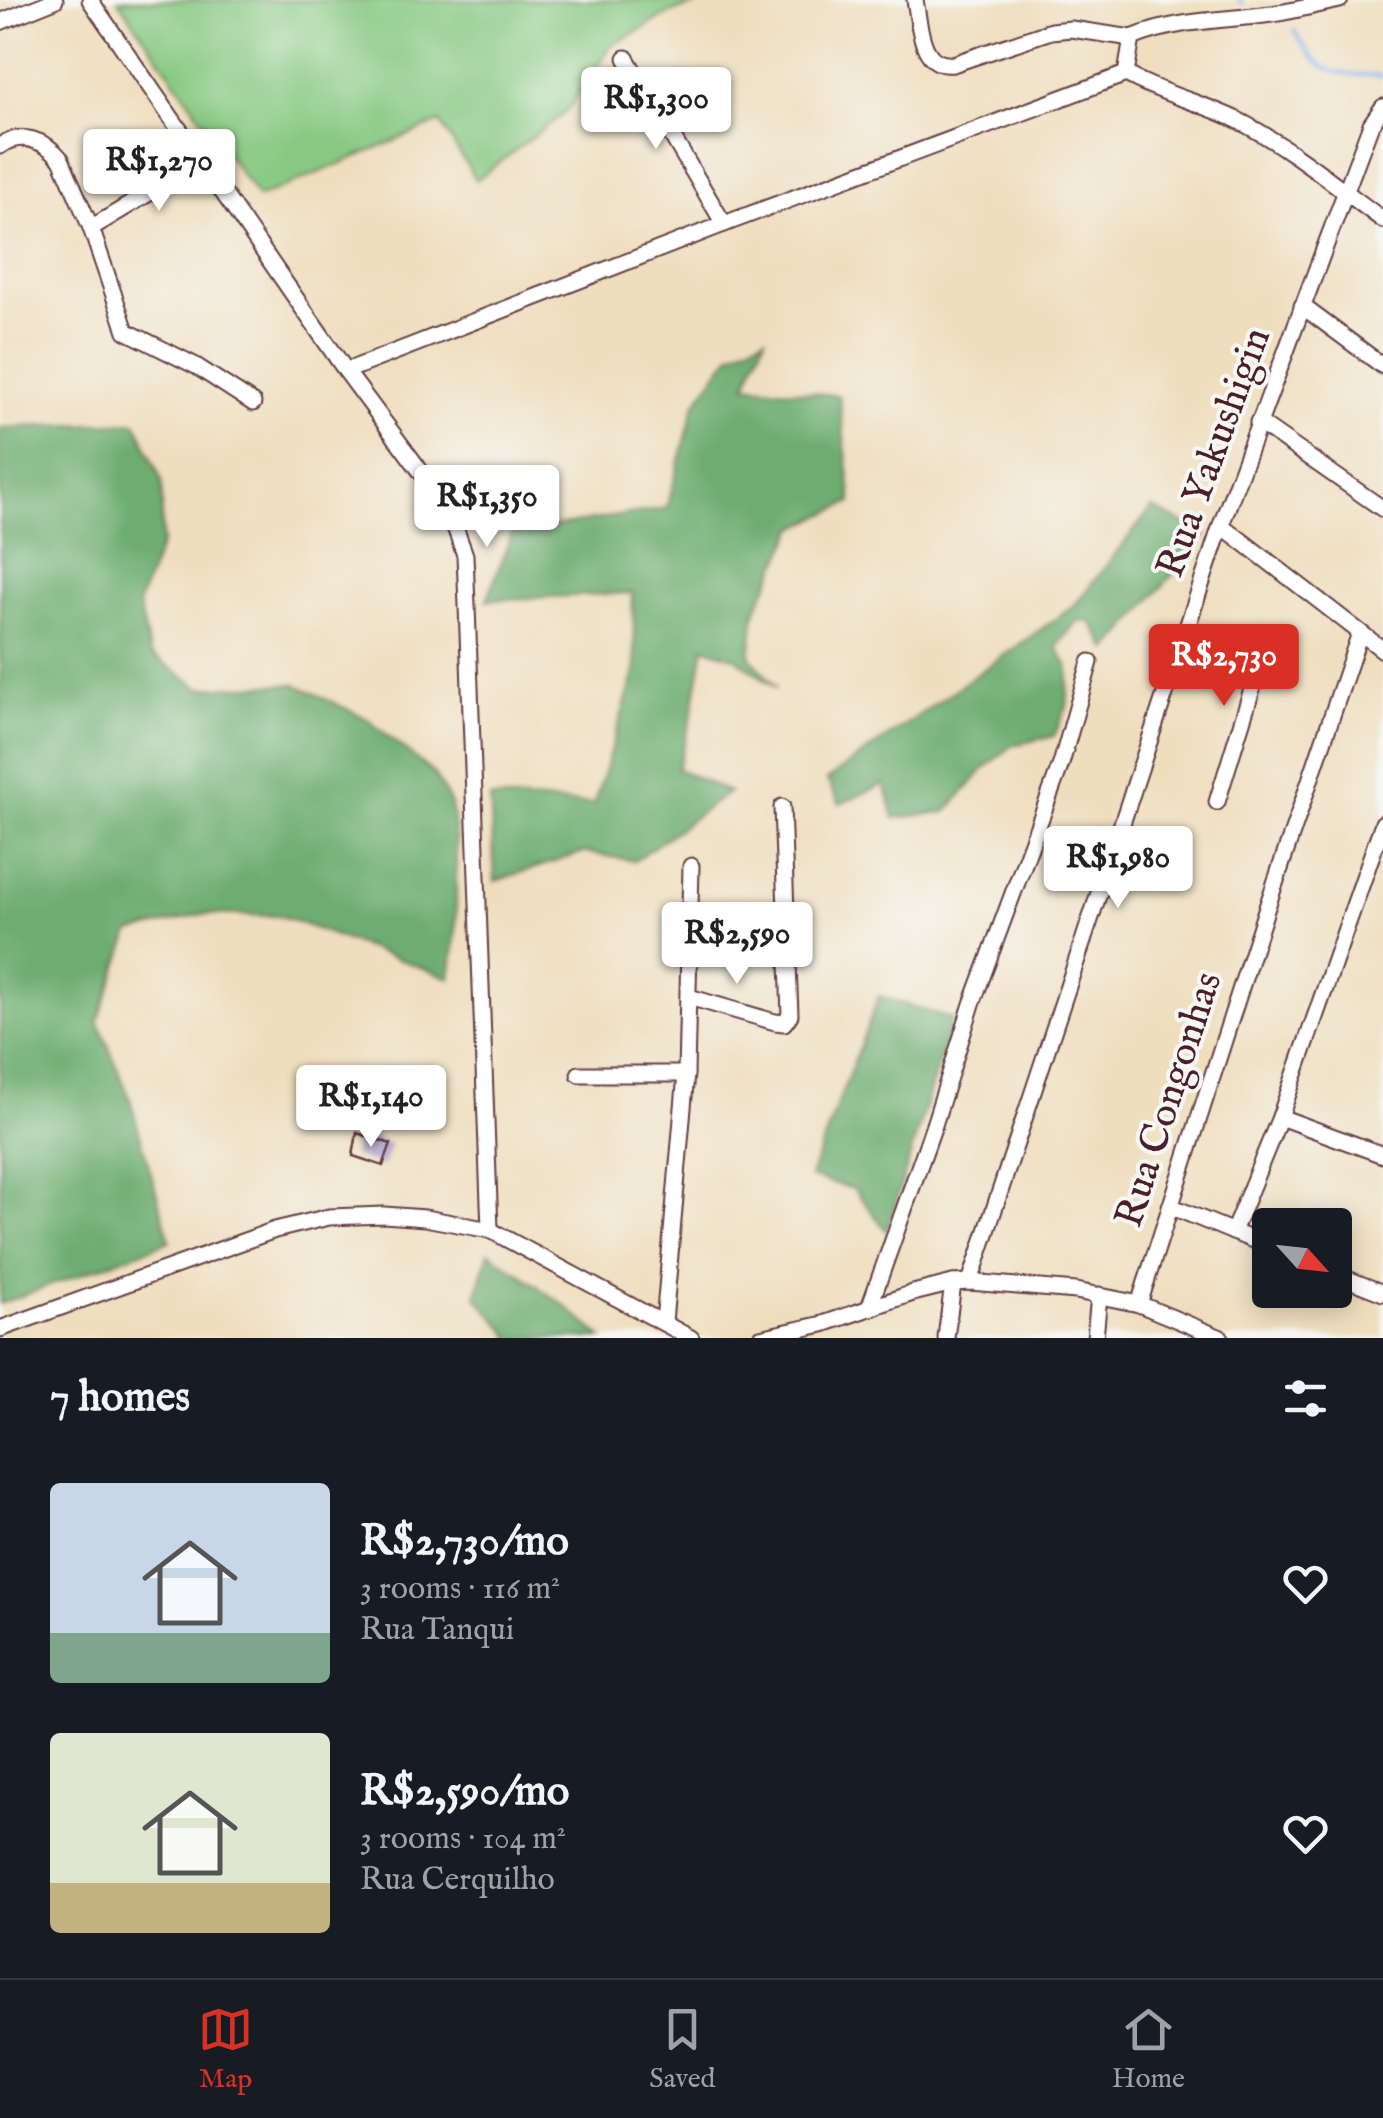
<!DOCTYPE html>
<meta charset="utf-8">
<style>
body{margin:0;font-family:"IM FELL English",serif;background:#20242c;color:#f1f3f6;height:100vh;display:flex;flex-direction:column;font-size:38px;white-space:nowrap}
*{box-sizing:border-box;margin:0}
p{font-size:32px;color:#9ea1a6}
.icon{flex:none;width:55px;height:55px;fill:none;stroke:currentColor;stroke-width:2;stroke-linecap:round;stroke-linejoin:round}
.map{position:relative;height:1338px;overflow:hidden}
.sheet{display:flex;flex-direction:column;background:#171b24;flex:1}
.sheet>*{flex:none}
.needle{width:65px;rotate:117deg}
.controls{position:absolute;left:1252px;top:1208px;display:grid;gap:20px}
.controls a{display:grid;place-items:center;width:100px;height:100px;border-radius:10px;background:#171b24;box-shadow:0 5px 25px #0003;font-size:50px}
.price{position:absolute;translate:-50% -85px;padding:0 22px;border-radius:10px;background:#fff;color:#222;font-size:32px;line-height:65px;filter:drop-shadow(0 2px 5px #0008)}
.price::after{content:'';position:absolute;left:50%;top:60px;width:30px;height:22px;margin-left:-15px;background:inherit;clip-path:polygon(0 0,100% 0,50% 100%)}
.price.current{background:#d93025;color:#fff}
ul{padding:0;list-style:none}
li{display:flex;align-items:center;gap:30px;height:250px;padding:0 50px}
li span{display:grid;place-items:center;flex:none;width:280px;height:200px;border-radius:10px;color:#555}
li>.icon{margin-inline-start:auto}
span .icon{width:120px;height:120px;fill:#fffc;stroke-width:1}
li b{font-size:42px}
h2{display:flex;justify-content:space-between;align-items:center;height:120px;padding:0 50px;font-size:42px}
.dock{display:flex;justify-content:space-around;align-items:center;height:140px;border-top:2px solid #363941;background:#171b24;font-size:28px;color:#9ea1a6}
.dock a{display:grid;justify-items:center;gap:5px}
.dock .current{color:#d93025}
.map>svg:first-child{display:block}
.green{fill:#87c982;stroke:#687456;stroke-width:2.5}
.forest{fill:#6dad70;stroke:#5c664e;stroke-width:2.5}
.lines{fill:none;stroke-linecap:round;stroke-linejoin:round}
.stream{stroke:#7eb0ea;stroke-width:4}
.building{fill:#ac9cca}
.minor-casing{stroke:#633c41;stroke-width:19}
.minor{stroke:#fff;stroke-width:15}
.labels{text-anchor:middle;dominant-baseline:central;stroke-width:8;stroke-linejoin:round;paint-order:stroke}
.street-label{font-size:40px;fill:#4a1f2b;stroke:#f6f6f2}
</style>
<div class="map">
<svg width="1383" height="1338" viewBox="0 0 1383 1338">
<rect width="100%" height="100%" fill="#f6f6f2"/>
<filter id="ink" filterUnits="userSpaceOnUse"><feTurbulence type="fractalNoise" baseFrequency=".01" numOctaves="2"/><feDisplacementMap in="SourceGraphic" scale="20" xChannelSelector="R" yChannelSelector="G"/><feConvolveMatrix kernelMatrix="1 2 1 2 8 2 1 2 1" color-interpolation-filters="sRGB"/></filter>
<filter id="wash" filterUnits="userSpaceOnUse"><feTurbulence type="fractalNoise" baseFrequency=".0048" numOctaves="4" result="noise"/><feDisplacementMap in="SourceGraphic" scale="40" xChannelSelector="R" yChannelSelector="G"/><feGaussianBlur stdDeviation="2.25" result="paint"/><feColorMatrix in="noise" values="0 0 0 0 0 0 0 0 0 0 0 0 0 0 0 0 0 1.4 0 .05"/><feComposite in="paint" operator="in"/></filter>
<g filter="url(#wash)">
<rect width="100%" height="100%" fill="#efdebe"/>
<polygon class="green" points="118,0 713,0 672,12 611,46 567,111 476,180 440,122 258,198"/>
<g class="forest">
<polygon points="765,337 746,385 839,396 852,502 795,528 755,612 750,656 777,689 736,658 704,647 692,715 677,769 729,792 634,861 584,852 495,881 490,798 594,804 636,669 632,593 487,600 512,533 667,508 695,404 731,354"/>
<polygon points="136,422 162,481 162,542 138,603 150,654 200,688 295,684 366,718 434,774 451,804 456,844 456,930 450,978 281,916 201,914 130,933 98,1021 129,1096 170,1241 0,1304 0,432 1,428"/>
<polygon points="1152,508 1207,534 1108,650 1091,622 1077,621 1057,647 1069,669 1067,707 1054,736 1013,745 985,768 946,812 894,818 885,784 840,804 827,780 1074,606"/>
<polygon points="879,996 952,1019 887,1231 854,1189 810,1177"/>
<polygon points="489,1252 564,1305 603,1338 509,1338 509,1334 476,1297"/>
</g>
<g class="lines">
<g class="stream">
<polyline points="1239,0 1242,3"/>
<path d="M1294 30C1324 79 1329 72 1383 76"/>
</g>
</g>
<g id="blocks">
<polygon class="building" points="357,1133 391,1144 383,1166 353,1156"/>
</g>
</g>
<g filter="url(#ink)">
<use href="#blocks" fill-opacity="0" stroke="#633c41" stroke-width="2.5"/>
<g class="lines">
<g class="minor-casing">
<g id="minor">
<polyline points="90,0 346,371 448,508 465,555 467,606 490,1230"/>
<path d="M915 0C920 25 920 68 953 64L1051 31 1071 29 1132 38"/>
<polyline points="0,22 55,0"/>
<polyline points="626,58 724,224"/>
<path d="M1126 74 1132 38C1179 18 1229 21 1278 13 1299 10 1319 4 1340 0"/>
<path d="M0 146C20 130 46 141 61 159L91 228 126 331 196 366 253 403"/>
<polyline points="91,228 202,161"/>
<polyline points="1302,306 1383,366"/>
<path d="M346 371 724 224 1126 74C1163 95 1204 103 1241 122 1291 148 1338 187 1383 220"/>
<polyline points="1258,422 1383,509"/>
<polyline points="1221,525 1383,650"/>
<polyline points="1185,637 1247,661 1257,673 1217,802"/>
<polyline points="689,997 775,1022 784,1023 790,1015 782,807"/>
<polyline points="579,1074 686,1074"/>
<polyline points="1280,1117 1383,1155"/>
<polyline points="1170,1206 1270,1247"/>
<polyline points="1233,1232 1280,1117 1383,823"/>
<polyline points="1335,1274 1383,1293"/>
<polyline points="970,1282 1221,525 1371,124 1383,107"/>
<polyline points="1139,1304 1266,910 1360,633"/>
<polyline points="869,1308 934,1125 972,1004 1061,764 1090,662"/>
<polyline points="664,1322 686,1074 691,866"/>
<polyline points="0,1329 275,1230 329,1217 384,1215 425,1218 490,1230 691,1338"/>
<polyline points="760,1338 823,1324 913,1293 953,1283 970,1282 1076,1291 1139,1304 1221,1338"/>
<polyline points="946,1338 953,1283"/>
<polyline points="1095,1338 1099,1295"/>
</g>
</g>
<use href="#minor" class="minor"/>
</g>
</g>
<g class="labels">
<g class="street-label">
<text transform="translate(1215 453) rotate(-70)">Rua Yakushigin</text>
<text transform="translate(1170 1100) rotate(-72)">Rua Congonhas</text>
</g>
</g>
</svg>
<div class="controls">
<a><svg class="needle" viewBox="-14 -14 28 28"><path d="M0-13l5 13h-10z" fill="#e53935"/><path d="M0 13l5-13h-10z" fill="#9ea1a6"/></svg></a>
</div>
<b class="price" style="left:656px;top:152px">R$1,300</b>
<b class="price" style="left:159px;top:214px">R$1,270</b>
<b class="price" style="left:487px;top:550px">R$1,350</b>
<b class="price current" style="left:1224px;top:709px">R$2,730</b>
<b class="price" style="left:1118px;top:911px">R$1,980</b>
<b class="price" style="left:737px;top:987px">R$2,590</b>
<b class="price" style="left:371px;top:1150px">R$1,140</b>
</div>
<section class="sheet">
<h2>7 homes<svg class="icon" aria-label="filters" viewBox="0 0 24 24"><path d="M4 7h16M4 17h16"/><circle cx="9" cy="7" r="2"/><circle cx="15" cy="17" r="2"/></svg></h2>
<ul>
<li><span style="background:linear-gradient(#c9d6e8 75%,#7fa58c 0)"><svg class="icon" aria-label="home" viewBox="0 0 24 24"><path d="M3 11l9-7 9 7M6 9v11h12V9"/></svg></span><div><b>R$2,730/mo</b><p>3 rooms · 116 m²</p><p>Rua Tanqui</p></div><svg class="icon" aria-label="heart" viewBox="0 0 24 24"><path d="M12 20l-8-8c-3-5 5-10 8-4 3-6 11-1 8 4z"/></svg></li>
<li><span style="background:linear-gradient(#dfe7d0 75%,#c2b280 0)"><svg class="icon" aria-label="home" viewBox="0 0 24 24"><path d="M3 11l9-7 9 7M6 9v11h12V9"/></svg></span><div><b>R$2,590/mo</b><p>3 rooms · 104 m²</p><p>Rua Cerquilho</p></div><svg class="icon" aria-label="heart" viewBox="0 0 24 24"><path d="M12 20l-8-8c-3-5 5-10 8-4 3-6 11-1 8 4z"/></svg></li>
</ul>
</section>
<nav class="dock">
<a class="current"><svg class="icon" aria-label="map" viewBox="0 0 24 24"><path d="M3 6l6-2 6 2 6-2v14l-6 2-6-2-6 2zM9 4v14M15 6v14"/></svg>Map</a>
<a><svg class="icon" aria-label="saved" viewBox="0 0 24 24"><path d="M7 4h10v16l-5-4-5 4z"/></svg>Saved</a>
<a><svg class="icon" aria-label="home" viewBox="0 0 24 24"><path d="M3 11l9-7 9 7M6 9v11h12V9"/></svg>Home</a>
</nav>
